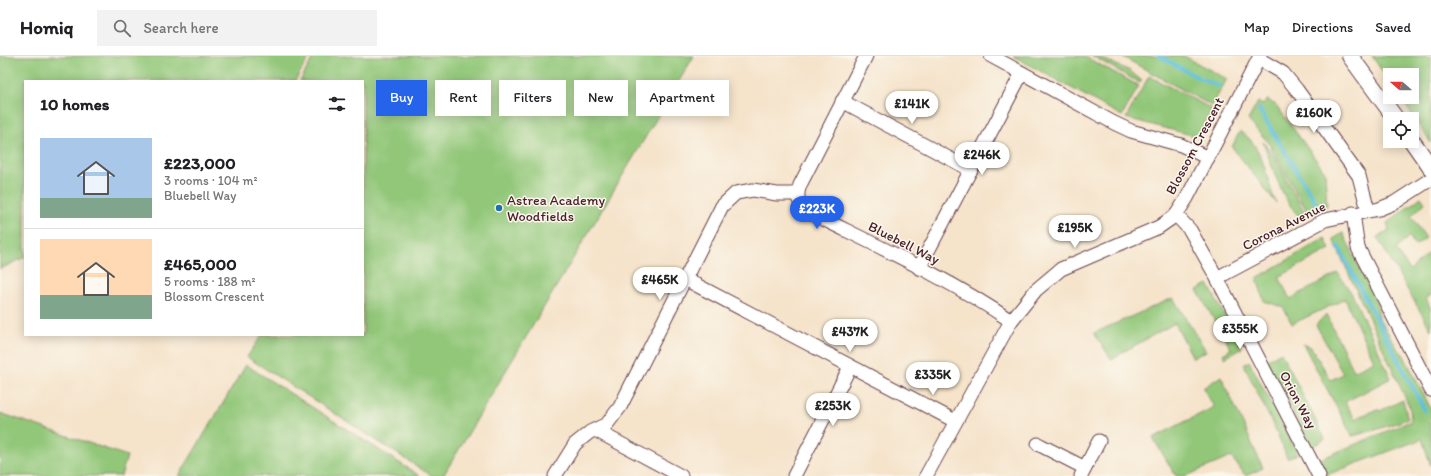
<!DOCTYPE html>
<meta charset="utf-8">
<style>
body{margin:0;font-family:Itim,sans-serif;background:#f2f2f2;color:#202124;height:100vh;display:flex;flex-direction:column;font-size:15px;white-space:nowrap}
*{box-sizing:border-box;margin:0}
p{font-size:13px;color:#757577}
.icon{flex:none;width:22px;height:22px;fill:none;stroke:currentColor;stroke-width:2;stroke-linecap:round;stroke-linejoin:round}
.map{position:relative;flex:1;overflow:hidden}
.side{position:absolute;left:24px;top:24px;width:340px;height:256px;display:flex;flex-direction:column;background:#fff;border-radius:0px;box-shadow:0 2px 10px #0003}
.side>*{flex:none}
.banner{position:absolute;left:376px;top:24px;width:380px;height:36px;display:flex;gap:8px}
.needle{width:26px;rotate:290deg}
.controls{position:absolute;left:1383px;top:12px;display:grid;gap:8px}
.controls a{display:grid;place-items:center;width:36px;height:36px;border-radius:0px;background:#fff;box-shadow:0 2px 10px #0003;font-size:20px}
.price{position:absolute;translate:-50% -34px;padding:0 9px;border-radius:14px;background:#fff;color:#222;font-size:13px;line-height:26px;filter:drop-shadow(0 1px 2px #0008)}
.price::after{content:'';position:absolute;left:50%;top:24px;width:12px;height:9px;margin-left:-6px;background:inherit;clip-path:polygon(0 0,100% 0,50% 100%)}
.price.on{background:#2563eb;color:#fff}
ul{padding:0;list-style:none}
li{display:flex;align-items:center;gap:12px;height:100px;padding:0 16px}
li+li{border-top:1px solid #e0e0e0}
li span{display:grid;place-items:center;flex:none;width:112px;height:80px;border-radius:0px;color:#555}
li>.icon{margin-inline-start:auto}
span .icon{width:48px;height:48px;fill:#fffc;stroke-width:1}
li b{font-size:17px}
h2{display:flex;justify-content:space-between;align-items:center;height:48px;padding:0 16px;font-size:17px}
.chip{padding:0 14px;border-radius:0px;background:#fff;box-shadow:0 2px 10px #0003;font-size:14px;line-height:36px}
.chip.on{background:#2563eb;color:#fff}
header{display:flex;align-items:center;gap:24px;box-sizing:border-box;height:56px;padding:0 20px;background:#fff;border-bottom:1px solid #e0e0e0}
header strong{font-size:19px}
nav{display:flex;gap:22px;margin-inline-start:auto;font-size:14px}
.search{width:280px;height:36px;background:#f2f2f2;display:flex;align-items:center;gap:10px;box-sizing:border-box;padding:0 14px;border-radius:0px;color:#757577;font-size:15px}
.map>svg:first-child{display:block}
.green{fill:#92c779;stroke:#6e7352}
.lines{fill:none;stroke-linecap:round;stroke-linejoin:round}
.stream{stroke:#5fc1dd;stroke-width:4}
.minor-casing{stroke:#643c43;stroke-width:15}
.tertiary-casing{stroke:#643c43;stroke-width:18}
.minor{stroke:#fff;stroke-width:13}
.tertiary{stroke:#fff;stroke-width:16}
.poi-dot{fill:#1f6fb2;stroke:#fbf7ec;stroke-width:1.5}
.labels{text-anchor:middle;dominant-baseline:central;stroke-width:3;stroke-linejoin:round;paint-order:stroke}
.street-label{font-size:14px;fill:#4a1f2b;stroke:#fbf7ec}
.poi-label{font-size:14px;fill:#4a1f2b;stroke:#fbf7ec;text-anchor:start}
</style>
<header>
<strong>Homiq</strong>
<div class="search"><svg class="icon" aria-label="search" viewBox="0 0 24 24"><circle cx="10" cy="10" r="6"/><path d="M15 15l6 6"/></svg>Search here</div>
<nav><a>Map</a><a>Directions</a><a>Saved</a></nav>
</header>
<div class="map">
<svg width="1431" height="420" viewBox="0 0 1431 420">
<rect width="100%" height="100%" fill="#fbf7ec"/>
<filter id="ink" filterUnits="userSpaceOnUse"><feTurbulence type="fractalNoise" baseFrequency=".025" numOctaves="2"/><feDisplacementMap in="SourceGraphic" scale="8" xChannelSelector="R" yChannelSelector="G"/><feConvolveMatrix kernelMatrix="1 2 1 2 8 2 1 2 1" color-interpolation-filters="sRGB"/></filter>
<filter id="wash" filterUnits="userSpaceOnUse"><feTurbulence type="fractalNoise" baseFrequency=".012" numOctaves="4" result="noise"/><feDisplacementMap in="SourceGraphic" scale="16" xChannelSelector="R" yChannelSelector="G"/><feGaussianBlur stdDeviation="0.9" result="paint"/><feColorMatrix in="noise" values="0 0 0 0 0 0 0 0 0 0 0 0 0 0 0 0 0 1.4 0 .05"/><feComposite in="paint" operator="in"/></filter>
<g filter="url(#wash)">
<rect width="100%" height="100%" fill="#f5e3ca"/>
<g class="green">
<polygon points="0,0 310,0 295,25 25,25 25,201 0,213"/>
<polygon points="314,0 694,0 443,420 432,420 247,301 262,279 363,279 363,25 300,25"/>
<polygon points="1013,0 1084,0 1139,30 1122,60"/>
<polygon points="1092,0 1097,0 1130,15 1142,25 1140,27"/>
<polygon points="1121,0 1184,0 1227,23 1212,50"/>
<polygon points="1372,0 1431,0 1431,87 1400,41 1412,41 1412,19 1390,19 1390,27"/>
<polygon points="1149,20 1212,53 1202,74 1195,80 1126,62"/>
<polygon points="1267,44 1276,49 1325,116 1327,150 1309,159 1268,86 1248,64 1258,46 1263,49"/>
<path d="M1240 75C1265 91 1265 122 1276 147L1232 91Z"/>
<path d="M1263 86 1274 100 1307 161 1302 163C1280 143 1274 113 1263 86Z"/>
<polygon points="1421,141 1425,147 1411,160 1426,182 1415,190 1409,180 1396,194 1410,214 1431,195 1431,239 1426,243 1431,253 1431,274 1377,181 1389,174 1387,167"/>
<polygon points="1343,177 1377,247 1379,262 1397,292 1403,298 1431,353 1431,410 1422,383 1326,419 1320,403 1411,365 1410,352 1333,183"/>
<polygon points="1325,182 1330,193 1279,221 1290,243 1338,217 1352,238 1391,322 1345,346 1355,363 1377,353 1380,355 1403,344 1408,363 1375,374 1352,380 1303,288 1311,291 1331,324 1343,318 1316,269 1326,258 1354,315 1374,305 1345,243 1292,268 1283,251 1264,245 1257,222"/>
<polygon points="1208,228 1242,292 1225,302 1223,298 1231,293 1197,234"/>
<polygon points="1173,242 1206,295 1193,302 1175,267 1123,296 1112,304 1094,277"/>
<polygon points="1281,296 1325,383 1311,391 1266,305"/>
<polygon points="1249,305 1298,398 1287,402 1278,379 1244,309"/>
<polygon points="246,309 420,420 179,420"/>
<polygon points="1221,320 1263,412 1246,420 1231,401 1186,420 1176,420 1153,382 1214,351 1203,332"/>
<polygon points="0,357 127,400 121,420 0,420"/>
</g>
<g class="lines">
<g class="stream">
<polyline points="1159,0 1199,22 1219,30"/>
<polyline points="1259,53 1316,147"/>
<polyline points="1338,190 1425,355"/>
</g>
</g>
</g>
<g filter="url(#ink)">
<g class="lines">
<g class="minor-casing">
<g id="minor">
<path d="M866 0 800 129C795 143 799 146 809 156 877 190 948 222 1011 265"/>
<polyline points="991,0 1114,67 1131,75 1181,89 1208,102"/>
<polyline points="1259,3 1283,17 1297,34 1359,120 1368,154"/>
<polyline points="842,45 971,114"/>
<polyline points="1353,157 1358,192 1431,334"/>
<polyline points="1176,159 1190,174 1217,222 1319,420"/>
<polyline points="919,212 1022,17"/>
<polyline points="1217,222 1325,164 1379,153 1394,147 1431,123"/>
<polyline points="685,223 955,365"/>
<polyline points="595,374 681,420"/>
<polyline points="1038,388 1085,412"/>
<polyline points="555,420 575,388 590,376 607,368 620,351 722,150 736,137 753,134 777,138 797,138"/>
<polyline points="794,420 850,311"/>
<polyline points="926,420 1011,265 1036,234 1061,213 1159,171 1176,159 1187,142 1260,0"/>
<polyline points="1081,420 1099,385"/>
</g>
</g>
<g class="tertiary-casing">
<g id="tertiary">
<polyline points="1350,0 1396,63"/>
<polyline points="1412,85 1431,112"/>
</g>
</g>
<use href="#minor" class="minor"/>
<use href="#tertiary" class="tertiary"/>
</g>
</g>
<circle class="poi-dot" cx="499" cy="152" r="4"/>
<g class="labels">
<g class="street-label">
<text transform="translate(1195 90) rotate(-62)">Blossom Crescent</text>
<text transform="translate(1284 170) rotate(-27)">Corona Avenue</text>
<text transform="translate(904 187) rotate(27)">Bluebell Way</text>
<text transform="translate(1298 344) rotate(62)">Orion Way</text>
</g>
<g class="poi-label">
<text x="507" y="144">Astrea Academy<tspan x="507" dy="16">Woodfields</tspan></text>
</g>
</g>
</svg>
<div class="controls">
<a><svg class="needle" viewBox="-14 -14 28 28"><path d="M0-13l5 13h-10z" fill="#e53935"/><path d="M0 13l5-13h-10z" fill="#757577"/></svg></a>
<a><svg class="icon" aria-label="locate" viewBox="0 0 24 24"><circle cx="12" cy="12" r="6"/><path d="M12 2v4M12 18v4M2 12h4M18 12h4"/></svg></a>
</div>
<b class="price" style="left:912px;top:69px">£141K</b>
<b class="price" style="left:1314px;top:78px">£160K</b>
<b class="price" style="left:982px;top:120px">£246K</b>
<b class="price on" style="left:817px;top:174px">£223K</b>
<b class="price" style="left:1075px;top:193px">£195K</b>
<b class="price" style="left:660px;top:245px">£465K</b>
<b class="price" style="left:1240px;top:294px">£355K</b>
<b class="price" style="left:850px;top:297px">£437K</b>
<b class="price" style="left:933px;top:340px">£335K</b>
<b class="price" style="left:833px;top:371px">£253K</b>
<div class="banner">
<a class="chip on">Buy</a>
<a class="chip">Rent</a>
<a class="chip">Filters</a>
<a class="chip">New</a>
<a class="chip">Apartment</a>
</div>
<section class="side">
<h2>10 homes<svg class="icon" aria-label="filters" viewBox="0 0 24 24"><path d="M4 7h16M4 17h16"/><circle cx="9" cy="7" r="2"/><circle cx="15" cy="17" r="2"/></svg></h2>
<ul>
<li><span style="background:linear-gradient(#a9c7e8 75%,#7fa58c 0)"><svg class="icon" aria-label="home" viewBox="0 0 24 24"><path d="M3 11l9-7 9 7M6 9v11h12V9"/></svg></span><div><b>£223,000</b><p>3 rooms · 104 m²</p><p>Bluebell Way</p></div></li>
<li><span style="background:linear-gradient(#ffd9b3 70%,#7fa58c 0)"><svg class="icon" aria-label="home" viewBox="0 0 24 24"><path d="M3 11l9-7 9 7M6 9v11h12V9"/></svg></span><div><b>£465,000</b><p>5 rooms · 188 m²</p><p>Blossom Crescent</p></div></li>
</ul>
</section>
</div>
